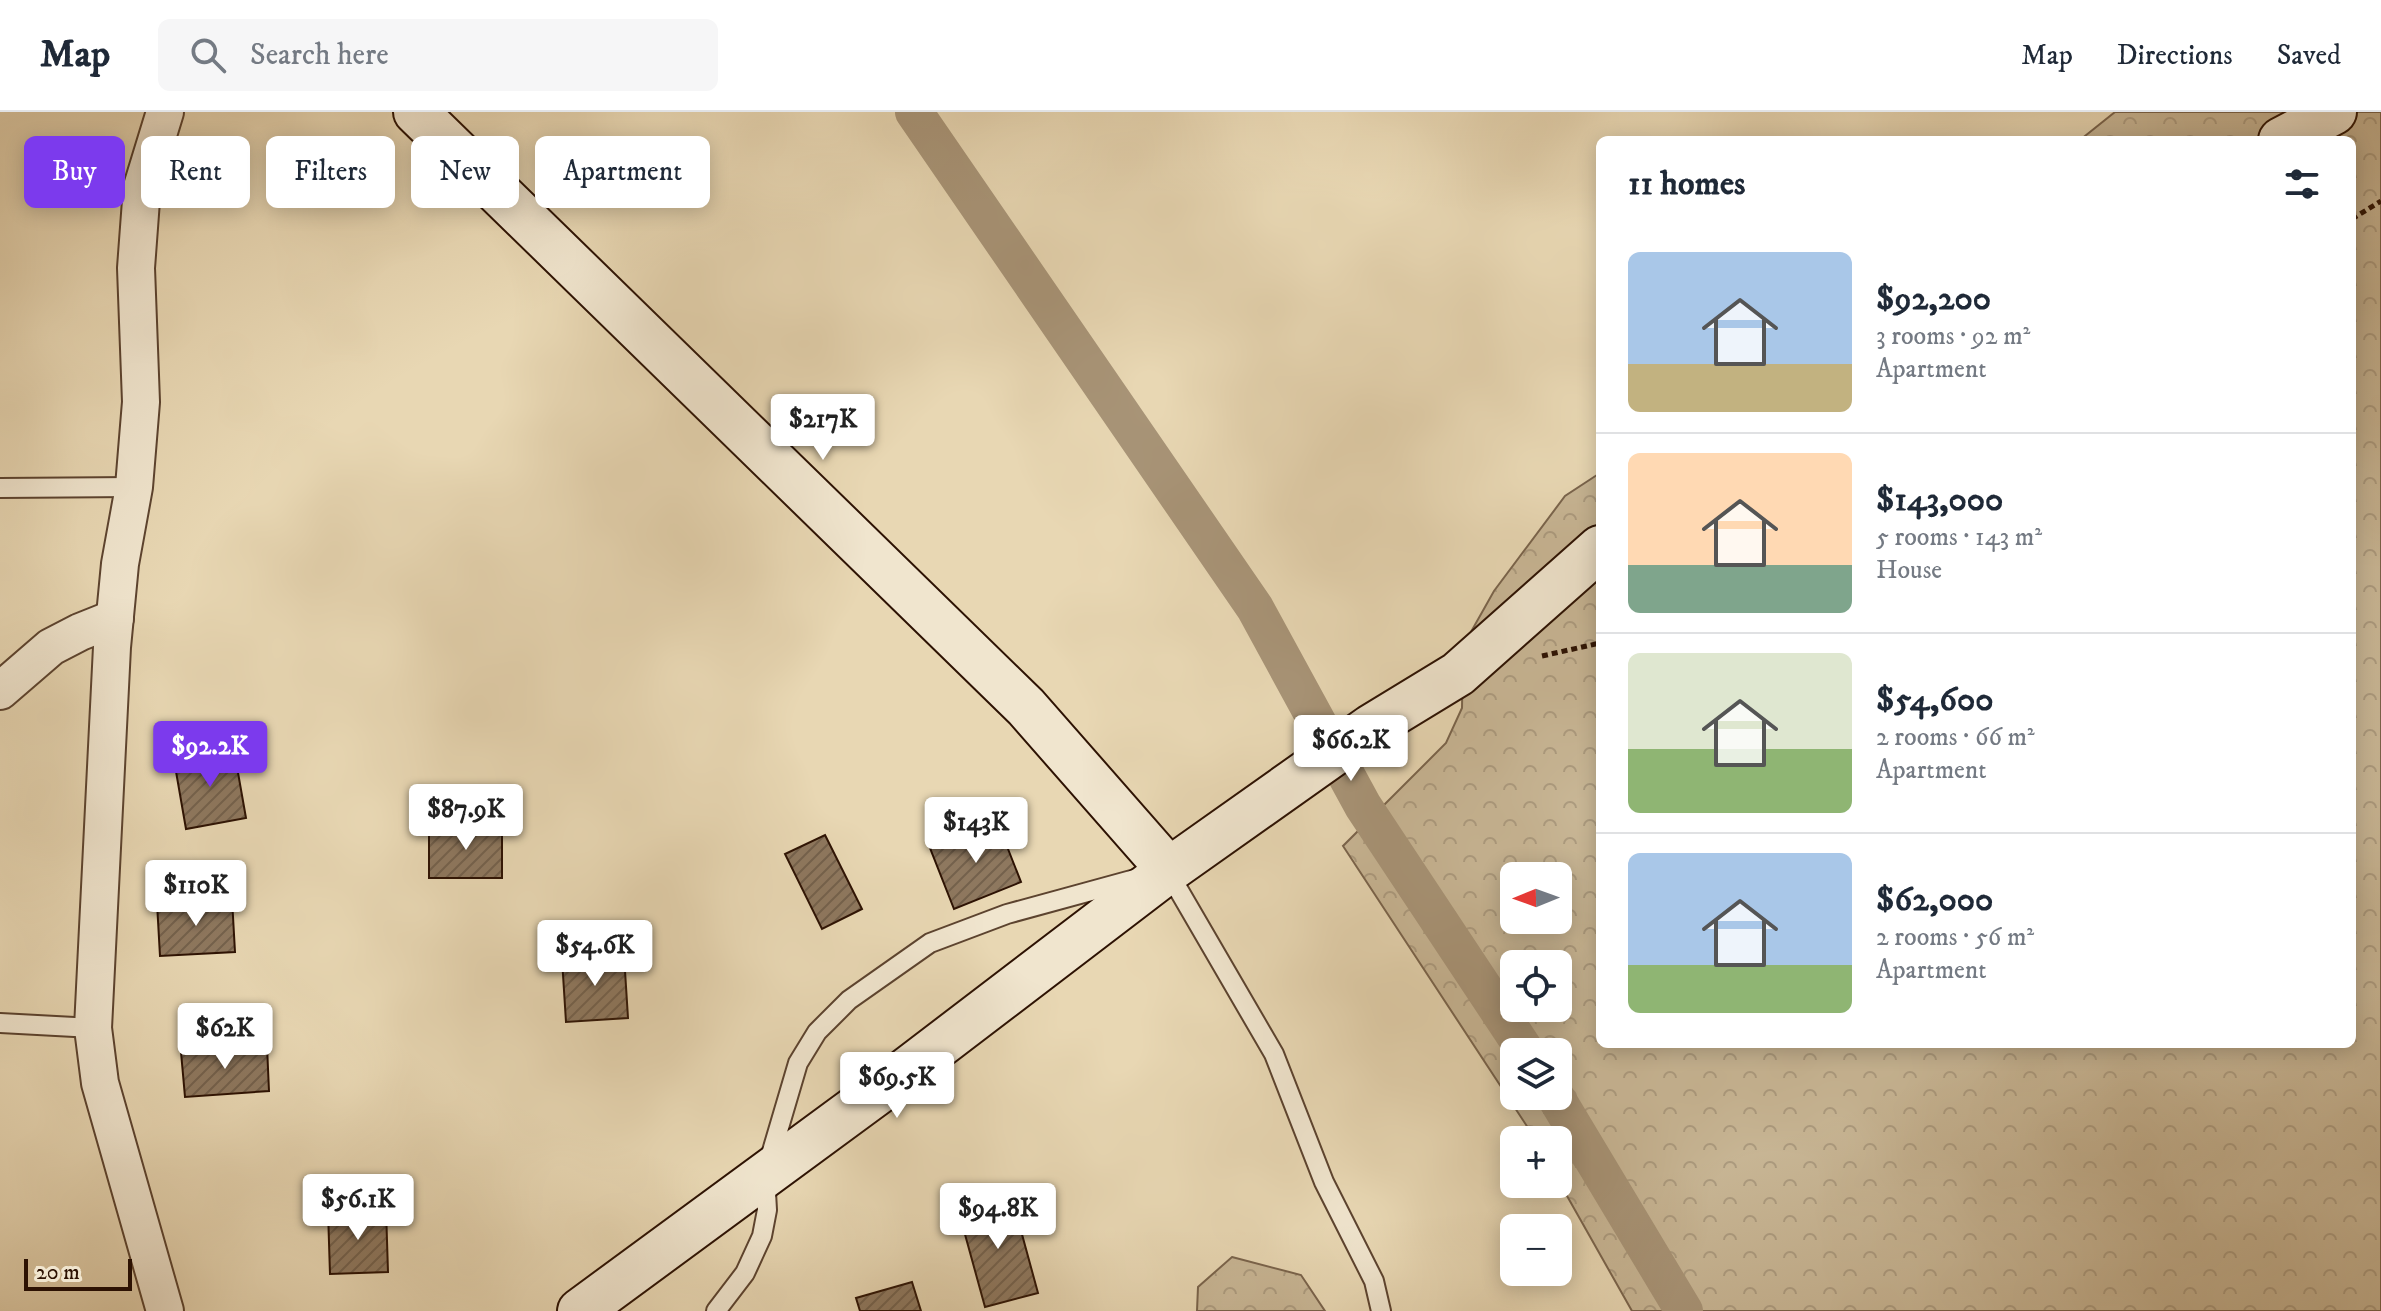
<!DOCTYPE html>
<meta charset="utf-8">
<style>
body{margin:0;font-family:"IM FELL DW Pica",serif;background:#f6f6f7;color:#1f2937;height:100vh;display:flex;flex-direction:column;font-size:30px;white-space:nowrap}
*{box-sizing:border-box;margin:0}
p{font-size:26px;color:#747a83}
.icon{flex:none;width:44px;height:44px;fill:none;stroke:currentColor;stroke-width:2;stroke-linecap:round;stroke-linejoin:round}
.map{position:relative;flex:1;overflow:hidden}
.sheet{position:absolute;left:1596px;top:24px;width:760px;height:912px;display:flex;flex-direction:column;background:#fff;border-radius:12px;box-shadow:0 4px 20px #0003}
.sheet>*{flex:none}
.hud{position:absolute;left:24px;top:24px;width:760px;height:72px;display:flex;gap:16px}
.needle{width:52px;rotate:269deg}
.fabs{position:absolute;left:1500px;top:750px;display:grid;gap:16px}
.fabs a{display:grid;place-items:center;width:72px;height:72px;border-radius:12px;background:#fff;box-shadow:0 4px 20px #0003;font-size:40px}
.scale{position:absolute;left:24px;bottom:20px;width:108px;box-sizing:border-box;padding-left:8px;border:4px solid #2d1203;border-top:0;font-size:22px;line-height:28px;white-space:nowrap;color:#2d1203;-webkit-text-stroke:6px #f0e5ce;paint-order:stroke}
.price{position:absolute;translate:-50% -68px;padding:0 18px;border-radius:8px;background:#fff;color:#222;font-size:26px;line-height:52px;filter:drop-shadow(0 2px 4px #0008)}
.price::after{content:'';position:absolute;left:50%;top:48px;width:24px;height:18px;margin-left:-12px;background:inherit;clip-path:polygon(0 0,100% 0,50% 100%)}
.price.selected{background:#7c3aed;color:#fff}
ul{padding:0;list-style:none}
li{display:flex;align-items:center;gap:24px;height:200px;padding:0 32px}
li+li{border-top:2px solid #e0e1e3}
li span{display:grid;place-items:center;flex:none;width:224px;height:160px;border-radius:12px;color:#555}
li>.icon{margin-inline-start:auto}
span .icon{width:96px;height:96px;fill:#fffc;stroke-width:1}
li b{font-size:34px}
h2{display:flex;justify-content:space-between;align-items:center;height:96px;padding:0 32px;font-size:34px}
.tag{padding:0 28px;border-radius:12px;background:#fff;box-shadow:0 4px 20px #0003;font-size:28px;line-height:72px}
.tag.selected{background:#7c3aed;color:#fff}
header{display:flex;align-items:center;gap:48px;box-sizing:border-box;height:112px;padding:0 40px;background:#fff;border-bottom:2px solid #e0e1e3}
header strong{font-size:38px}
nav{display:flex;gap:44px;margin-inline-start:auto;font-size:28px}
.search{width:560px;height:72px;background:#f6f6f7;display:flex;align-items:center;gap:20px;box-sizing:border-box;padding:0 28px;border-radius:12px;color:#747a83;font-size:30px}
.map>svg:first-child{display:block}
.forest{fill:url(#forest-crowns);stroke:#7a644c;stroke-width:2;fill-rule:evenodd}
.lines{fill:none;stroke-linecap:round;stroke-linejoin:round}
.canal{stroke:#a89477;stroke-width:38}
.building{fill:url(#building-hatch);stroke:#2d1203;stroke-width:2}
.lane-casing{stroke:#5c432f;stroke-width:22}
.street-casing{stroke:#5c432f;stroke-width:40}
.secondary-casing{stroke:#2d1203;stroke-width:48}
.path{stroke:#2d1203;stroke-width:5;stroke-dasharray:6 4;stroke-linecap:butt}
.lane{stroke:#f0e5ce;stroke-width:18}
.street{stroke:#f0e5ce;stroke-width:36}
.secondary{stroke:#f0e5ce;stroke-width:44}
</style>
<header>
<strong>Map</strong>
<div class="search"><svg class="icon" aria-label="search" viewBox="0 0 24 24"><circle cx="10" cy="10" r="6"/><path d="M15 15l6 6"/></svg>Search here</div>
<nav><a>Map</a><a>Directions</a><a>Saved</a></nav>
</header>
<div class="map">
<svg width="2381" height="1199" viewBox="0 0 2381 1199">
<defs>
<pattern id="forest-crowns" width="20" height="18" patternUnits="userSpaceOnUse" patternTransform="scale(2)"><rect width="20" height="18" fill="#c8b695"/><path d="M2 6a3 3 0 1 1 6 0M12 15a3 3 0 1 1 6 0" fill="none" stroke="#ac9b7f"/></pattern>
<pattern id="building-hatch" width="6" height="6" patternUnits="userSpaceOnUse" patternTransform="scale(2)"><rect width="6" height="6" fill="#8e785f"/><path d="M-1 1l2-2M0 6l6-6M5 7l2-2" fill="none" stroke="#74614c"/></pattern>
</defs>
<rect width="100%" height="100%" fill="#e8d7b3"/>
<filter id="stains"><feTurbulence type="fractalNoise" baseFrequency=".0025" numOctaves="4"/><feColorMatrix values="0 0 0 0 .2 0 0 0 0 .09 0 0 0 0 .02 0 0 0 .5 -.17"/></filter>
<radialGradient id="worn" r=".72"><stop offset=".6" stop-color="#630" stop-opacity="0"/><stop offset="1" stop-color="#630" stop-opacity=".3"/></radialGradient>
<g class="forest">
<path d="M2115 0H2381V1199H1632L1558 1068V1028H1536L1343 734 1446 631 1462 596 1463 534 1494 479 1565 384 1600 361V932H2352V28H2080ZM1514 764H1558V808H1514ZM1514 852H1558V896H1514ZM1514 940H1558V984H1514Z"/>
<polygon points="1232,1145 1301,1163 1325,1199 1197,1199 1198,1175"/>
</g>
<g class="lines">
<g class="canal">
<polyline points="914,0 1255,496 1363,694 1526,940"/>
<polyline points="1555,984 1684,1199"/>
</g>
</g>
<g class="building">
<polygon points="234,638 246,706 186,717 174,648"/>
<polygon points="997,709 1021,770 954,797 930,736"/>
<rect x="429" y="714" width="73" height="52"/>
<polygon points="825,723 862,797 822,817 785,742"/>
<polygon points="232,787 235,840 160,844 157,791"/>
<polygon points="624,843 628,906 566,910 562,847"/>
<polygon points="267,934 269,979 185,985 181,940"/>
<polygon points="1011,1082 1038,1181 985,1195 958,1097"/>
<polygon points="386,1097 388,1160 330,1162 328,1099"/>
<polygon points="912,1170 921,1199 860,1199 856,1186"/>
</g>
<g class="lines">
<g class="lane-casing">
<g id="lane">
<polyline points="0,376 134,375"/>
<polyline points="1167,758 1274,942 1324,1070 1374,1169 1381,1199"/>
<polyline points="0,911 93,916"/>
<polyline points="716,1199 745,1161 762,1124 767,1098 765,1063 798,951 817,920 849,888 930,831 1007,802 1135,767"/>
</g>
</g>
<g class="street-casing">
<g id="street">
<polyline points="165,0 142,75 136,156 141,290 134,375 120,452 112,535 93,916 100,971 165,1199"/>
<polyline points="0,579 51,535 80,520 115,506"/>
</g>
</g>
<g class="secondary-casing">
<g id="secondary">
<polyline points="416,0 1026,595 1169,758"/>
<polyline points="2281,28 2334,0"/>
<polyline points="580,1199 882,977 1169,758 1371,615 1458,562 1600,436"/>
</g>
</g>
<g class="path">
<polyline points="2352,107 2381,89"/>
<polyline points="1542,544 1600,531"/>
</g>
<use href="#lane" class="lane"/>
<use href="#street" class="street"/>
<use href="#secondary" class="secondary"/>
</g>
<rect width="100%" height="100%" filter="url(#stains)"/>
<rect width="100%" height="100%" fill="url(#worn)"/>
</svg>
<div class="fabs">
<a><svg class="needle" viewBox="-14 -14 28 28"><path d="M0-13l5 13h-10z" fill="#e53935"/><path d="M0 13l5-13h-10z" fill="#747a83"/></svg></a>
<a><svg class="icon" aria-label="locate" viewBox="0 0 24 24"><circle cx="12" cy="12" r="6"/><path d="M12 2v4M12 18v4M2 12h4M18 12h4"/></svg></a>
<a><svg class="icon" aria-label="layers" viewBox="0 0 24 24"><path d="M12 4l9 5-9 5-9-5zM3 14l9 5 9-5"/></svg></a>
<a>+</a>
<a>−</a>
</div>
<div class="scale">20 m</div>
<b class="price" style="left:823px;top:350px">$217K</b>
<b class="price" style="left:1351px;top:671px">$66.2K</b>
<b class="price selected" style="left:210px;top:677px">$92.2K</b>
<b class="price" style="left:466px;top:740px">$87.9K</b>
<b class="price" style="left:976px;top:753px">$143K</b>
<b class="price" style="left:196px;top:816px">$110K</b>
<b class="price" style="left:595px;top:876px">$54.6K</b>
<b class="price" style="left:225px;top:959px">$62K</b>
<b class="price" style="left:897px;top:1008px">$69.5K</b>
<b class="price" style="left:358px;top:1130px">$56.1K</b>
<b class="price" style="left:998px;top:1139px">$94.8K</b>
<div class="hud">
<a class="tag selected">Buy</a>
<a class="tag">Rent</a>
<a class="tag">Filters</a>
<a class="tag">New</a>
<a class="tag">Apartment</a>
</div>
<section class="sheet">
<h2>11 homes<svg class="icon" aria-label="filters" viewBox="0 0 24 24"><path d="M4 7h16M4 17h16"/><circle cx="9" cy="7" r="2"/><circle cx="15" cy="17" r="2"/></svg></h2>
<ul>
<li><span style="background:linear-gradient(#a9c7e8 70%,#c2b280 0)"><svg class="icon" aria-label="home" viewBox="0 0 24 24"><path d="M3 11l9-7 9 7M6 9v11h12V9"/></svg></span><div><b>$92,200</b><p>3 rooms · 92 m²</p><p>Apartment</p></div></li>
<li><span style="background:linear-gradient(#ffd9b3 70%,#7fa58c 0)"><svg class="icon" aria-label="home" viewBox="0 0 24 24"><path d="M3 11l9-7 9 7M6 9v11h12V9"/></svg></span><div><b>$143,000</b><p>5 rooms · 143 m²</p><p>House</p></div></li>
<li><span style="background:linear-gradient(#dfe7d0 60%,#8fb573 0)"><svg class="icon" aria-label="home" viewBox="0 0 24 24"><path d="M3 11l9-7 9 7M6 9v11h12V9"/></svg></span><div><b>$54,600</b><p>2 rooms · 66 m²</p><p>Apartment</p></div></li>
<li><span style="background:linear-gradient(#a9c7e8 70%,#8fb573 0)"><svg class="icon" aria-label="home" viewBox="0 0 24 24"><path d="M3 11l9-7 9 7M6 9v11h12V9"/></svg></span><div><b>$62,000</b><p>2 rooms · 56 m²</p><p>Apartment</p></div></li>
</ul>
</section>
</div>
